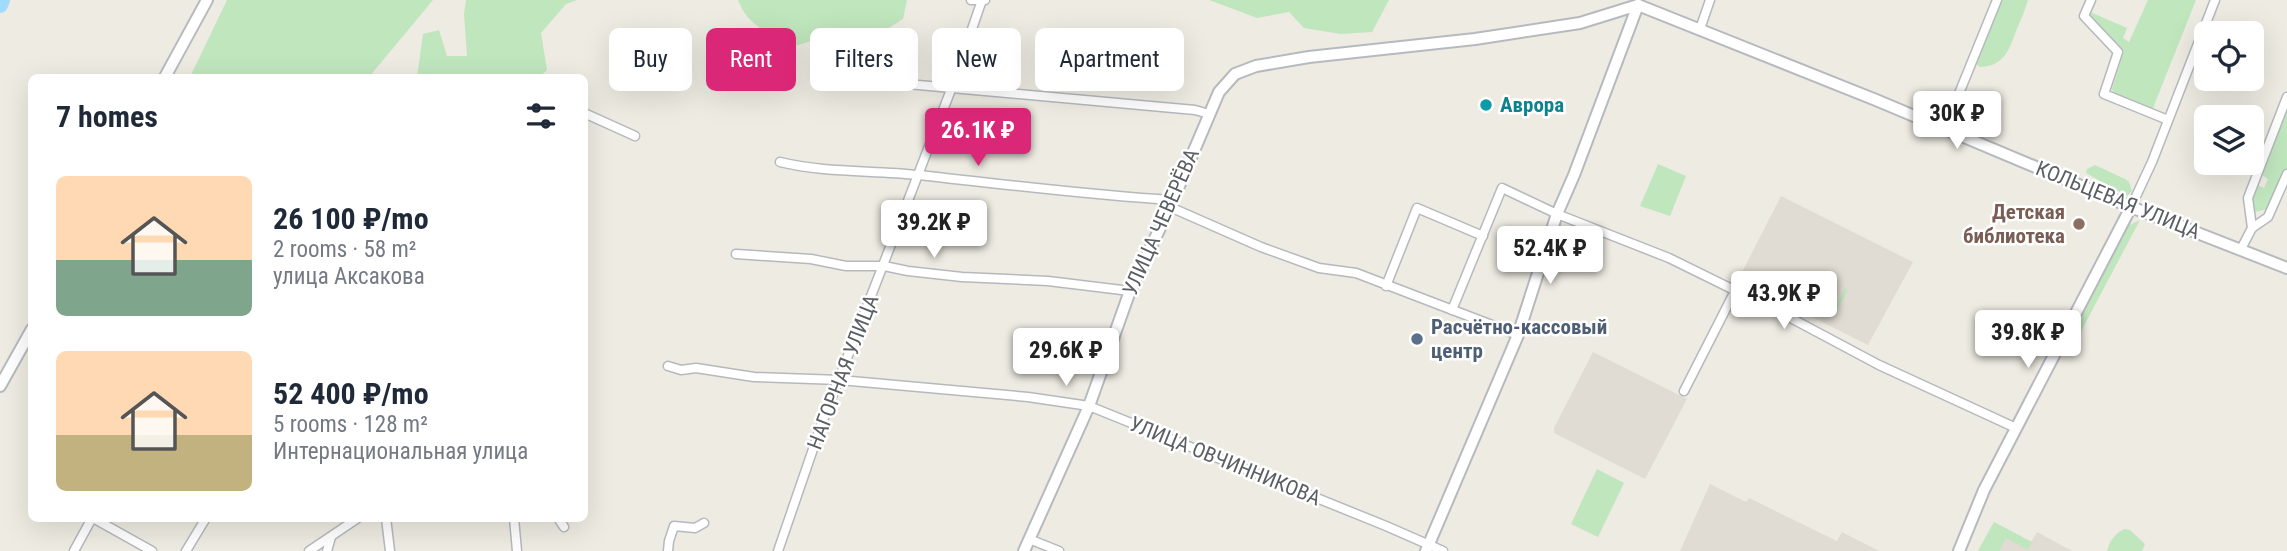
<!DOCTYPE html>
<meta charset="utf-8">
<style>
body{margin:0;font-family:"Roboto Condensed",sans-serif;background:#f2f2f3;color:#1f2937;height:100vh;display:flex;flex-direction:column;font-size:26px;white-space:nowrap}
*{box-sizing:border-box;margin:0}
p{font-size:23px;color:#747a83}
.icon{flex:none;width:38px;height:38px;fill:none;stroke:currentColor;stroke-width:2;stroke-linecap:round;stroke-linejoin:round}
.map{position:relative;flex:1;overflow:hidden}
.sheet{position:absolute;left:28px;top:74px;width:560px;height:448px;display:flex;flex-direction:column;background:#fff;border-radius:10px;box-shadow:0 7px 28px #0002}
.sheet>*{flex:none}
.banner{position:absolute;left:609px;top:28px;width:665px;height:63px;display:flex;gap:14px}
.tools{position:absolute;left:2194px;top:21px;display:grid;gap:14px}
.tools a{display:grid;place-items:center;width:70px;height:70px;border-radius:10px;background:#fff;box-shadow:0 7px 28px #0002;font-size:35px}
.price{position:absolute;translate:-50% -60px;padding:0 16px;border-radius:7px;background:#fff;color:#222;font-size:23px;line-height:46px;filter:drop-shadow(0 2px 4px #0008)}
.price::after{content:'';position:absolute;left:50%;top:42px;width:21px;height:16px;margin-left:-10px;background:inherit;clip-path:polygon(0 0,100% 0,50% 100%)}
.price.on{background:#db2777;color:#fff}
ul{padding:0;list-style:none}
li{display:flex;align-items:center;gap:21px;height:175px;padding:0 28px}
li span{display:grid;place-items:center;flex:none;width:196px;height:140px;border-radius:10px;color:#555}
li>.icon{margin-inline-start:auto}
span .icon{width:84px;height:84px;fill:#fffc;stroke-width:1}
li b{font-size:30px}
h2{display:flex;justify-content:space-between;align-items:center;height:84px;padding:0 28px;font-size:30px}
.chip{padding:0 24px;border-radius:10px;background:#fff;box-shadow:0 7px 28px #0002;font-size:24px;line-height:63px}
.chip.on{background:#db2777;color:#fff}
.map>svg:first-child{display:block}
.education{fill:#e0dcd3}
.green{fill:#c0e6be}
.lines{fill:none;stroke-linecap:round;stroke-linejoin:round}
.river{stroke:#a1dbff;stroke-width:16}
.street-casing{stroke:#b5b9bd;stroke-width:11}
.secondary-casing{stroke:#b6babf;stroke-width:14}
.street{stroke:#fff;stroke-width:8}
.secondary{stroke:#fff;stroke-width:10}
.culture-dot{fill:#0f9aa8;stroke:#fff;stroke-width:2.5}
.education-dot{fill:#8d6e63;stroke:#fff;stroke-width:2.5}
.service-dot{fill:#5c6f8a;stroke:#fff;stroke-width:2.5}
.labels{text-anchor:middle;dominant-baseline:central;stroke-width:5;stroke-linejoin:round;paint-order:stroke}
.culture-label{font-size:21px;font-weight:bold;fill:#0d838f;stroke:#fff;text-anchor:start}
.street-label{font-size:21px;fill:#5b5f63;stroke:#fff}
.education-label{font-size:21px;font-weight:bold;fill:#785e54;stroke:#fff;text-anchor:end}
.service-label{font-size:21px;font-weight:bold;fill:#4e5e75;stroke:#fff;text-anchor:start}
</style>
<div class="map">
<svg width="2287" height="551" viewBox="0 0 2287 551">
<rect width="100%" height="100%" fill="#eeebe2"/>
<g class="education">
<polygon points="1781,196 1913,262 1868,345 1738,280"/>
<polygon points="1593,352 1687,399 1645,479 1554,433 1554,428"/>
<polygon points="1710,484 1746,502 1749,498 1837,541 1842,532 1879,551 1680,551"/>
<polygon points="1994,522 2031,542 2037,532 2072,551 1978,551"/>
</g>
<g class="green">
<polygon points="227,0 433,0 369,77 190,77"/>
<polygon points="466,0 577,0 566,4 541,33 547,70 539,77 417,77 423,34 439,30 447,56 467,56 464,14"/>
<path d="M738 0H907L903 19 873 38 834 34 795 46C770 34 748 27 738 0Z"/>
<polygon points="1209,0 1389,0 1372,32 1341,34 1304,28 1289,12 1257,18"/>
<path d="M2001 0H2028C2025 11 2020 21 2016 31 2009 50 2004 66 1980 67L1975 63Z"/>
<path d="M2148 0H2196L2151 113 2114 94 2112 89 2124 51C2107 40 2097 31 2090 12L2127 28 2123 38 2129 42Z"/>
<polygon points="2287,93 2287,180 2268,209 2255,212 2249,209 2255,184 2264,188 2268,179 2260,174"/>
<polygon points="1658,164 1686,176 1670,216 1640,206"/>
<polygon points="2095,165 2125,179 2129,182 2132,191 2127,196 2086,173 2087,169"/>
<polygon points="2140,220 2069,354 2064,351 2066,345 2122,238 2129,225"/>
<polygon points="1825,276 1832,280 1822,301 1835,308 1845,288 1848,290 1835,313 1813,301"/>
<polygon points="1597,469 1624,483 1598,537 1571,524"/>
<polygon points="1994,522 2032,542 2028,550 2006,538 1999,551 1978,551"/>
<path d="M2124 529 2130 530 2145 544 2142 551H2107C2110 540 2114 535 2124 529Z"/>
</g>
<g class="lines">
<polyline class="river" points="0,5 2,0"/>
<g class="street-casing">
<g id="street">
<polyline points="971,0 982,0"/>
<polyline points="2091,0 2084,16 2118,52 2104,94 2168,120"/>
<polyline points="1700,29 1710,0"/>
<polyline points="852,79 1195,110 1209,114"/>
<polyline points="584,113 635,136"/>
<polyline points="1945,128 1997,0"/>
<path d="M780 162C825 173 872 170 918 175 1003 184 1087 195 1172 200"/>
<polyline points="1170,207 1261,247 1319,268 1356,273 1518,335"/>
<polyline points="2131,207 2152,162 2215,0"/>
<polyline points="2252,228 2248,198 2287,97"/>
<polyline points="2241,249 2252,228 2268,217 2287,174"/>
<polyline points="736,254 811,259 846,266 884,266 908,271 962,277 1048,281 1130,291"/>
<polyline points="1386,286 1417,208 1483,236"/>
<polyline points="1452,310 1502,188 1557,214 1669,258 1787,316 1879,365 2016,428"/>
<polyline points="668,366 681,370 696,368 754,377 840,380 1028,397 1089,406 1386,526 1443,551"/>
<polyline points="1684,391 1735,291"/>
<polyline points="93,518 152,551"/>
<polyline points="386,518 390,551"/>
<polyline points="514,518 517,551"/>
<polyline points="558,518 564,527"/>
<polyline points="1029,539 1059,551"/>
<polyline points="74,551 92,518"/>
<polyline points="186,551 206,518"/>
<polyline points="309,551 358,518"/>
<polyline points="327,551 331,537"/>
<polyline points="668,551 669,541 674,526 695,528 704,523"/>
<polyline points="778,551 823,420 952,87 982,0 985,0"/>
</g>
</g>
<g class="secondary-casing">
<g id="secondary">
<polyline points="1638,5 1876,100 2131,207 2287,268"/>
<polyline points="165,77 207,0"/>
<polyline points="0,386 32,329"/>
<polyline points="1024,551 1089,406 1130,291 1170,207 1219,92 1235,74 1256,66 1309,57 1475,39 1580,23 1638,5"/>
<polyline points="1426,551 1518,335 1557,214 1574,175 1638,5"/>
<polyline points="1959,551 1984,490 2131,207"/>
</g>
</g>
<use href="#street" class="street"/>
<use href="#secondary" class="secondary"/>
</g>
<circle class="culture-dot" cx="1486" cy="105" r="7"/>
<circle class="education-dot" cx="2079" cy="224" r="7"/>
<circle class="service-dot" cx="1417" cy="339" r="7"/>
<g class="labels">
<g class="culture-label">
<text x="1500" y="105">Аврора</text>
</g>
<g class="street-label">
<text transform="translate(2118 200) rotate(22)">КОЛЬЦЕВАЯ УЛИЦА</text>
<text transform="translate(1161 222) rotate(-66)">УЛИЦА ЧЕВЕРЁВА</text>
<text transform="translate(843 372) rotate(-69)">НАГОРНАЯ УЛИЦА</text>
<text transform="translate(1225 461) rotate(22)">УЛИЦА ОВЧИННИКОВА</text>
</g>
<g class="education-label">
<text x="2065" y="212">Детская<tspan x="2065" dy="24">библиотека</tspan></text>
</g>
<g class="service-label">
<text x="1431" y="327">Расчётно-кассовый<tspan x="1431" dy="24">центр</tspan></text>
</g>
</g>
</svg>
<div class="tools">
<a><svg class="icon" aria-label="locate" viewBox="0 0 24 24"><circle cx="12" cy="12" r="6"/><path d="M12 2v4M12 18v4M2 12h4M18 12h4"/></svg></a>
<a><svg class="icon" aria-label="layers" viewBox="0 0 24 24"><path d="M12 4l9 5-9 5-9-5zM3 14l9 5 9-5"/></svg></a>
</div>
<b class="price" style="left:1957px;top:151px">30K ₽</b>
<b class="price on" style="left:978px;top:168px">26.1K ₽</b>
<b class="price" style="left:934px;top:260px">39.2K ₽</b>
<b class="price" style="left:1550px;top:286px">52.4K ₽</b>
<b class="price" style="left:1784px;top:331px">43.9K ₽</b>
<b class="price" style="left:2028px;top:370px">39.8K ₽</b>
<b class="price" style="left:1066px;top:388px">29.6K ₽</b>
<div class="banner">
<a class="chip">Buy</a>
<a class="chip on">Rent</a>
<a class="chip">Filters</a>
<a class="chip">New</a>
<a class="chip">Apartment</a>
</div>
<section class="sheet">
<h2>7 homes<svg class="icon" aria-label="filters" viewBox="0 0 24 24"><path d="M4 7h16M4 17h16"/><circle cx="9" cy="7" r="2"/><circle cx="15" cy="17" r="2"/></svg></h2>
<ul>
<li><span style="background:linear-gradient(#ffd9b3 60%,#7fa58c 0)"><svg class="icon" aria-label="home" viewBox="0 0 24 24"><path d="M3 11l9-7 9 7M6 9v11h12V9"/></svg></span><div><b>26 100 ₽/mo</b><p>2 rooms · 58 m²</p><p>улица Аксакова</p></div></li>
<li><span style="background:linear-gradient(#ffd9b3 60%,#c2b280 0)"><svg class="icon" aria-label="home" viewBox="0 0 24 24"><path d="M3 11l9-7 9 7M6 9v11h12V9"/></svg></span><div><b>52 400 ₽/mo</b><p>5 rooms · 128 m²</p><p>Интернациональная улица</p></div></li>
</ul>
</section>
</div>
